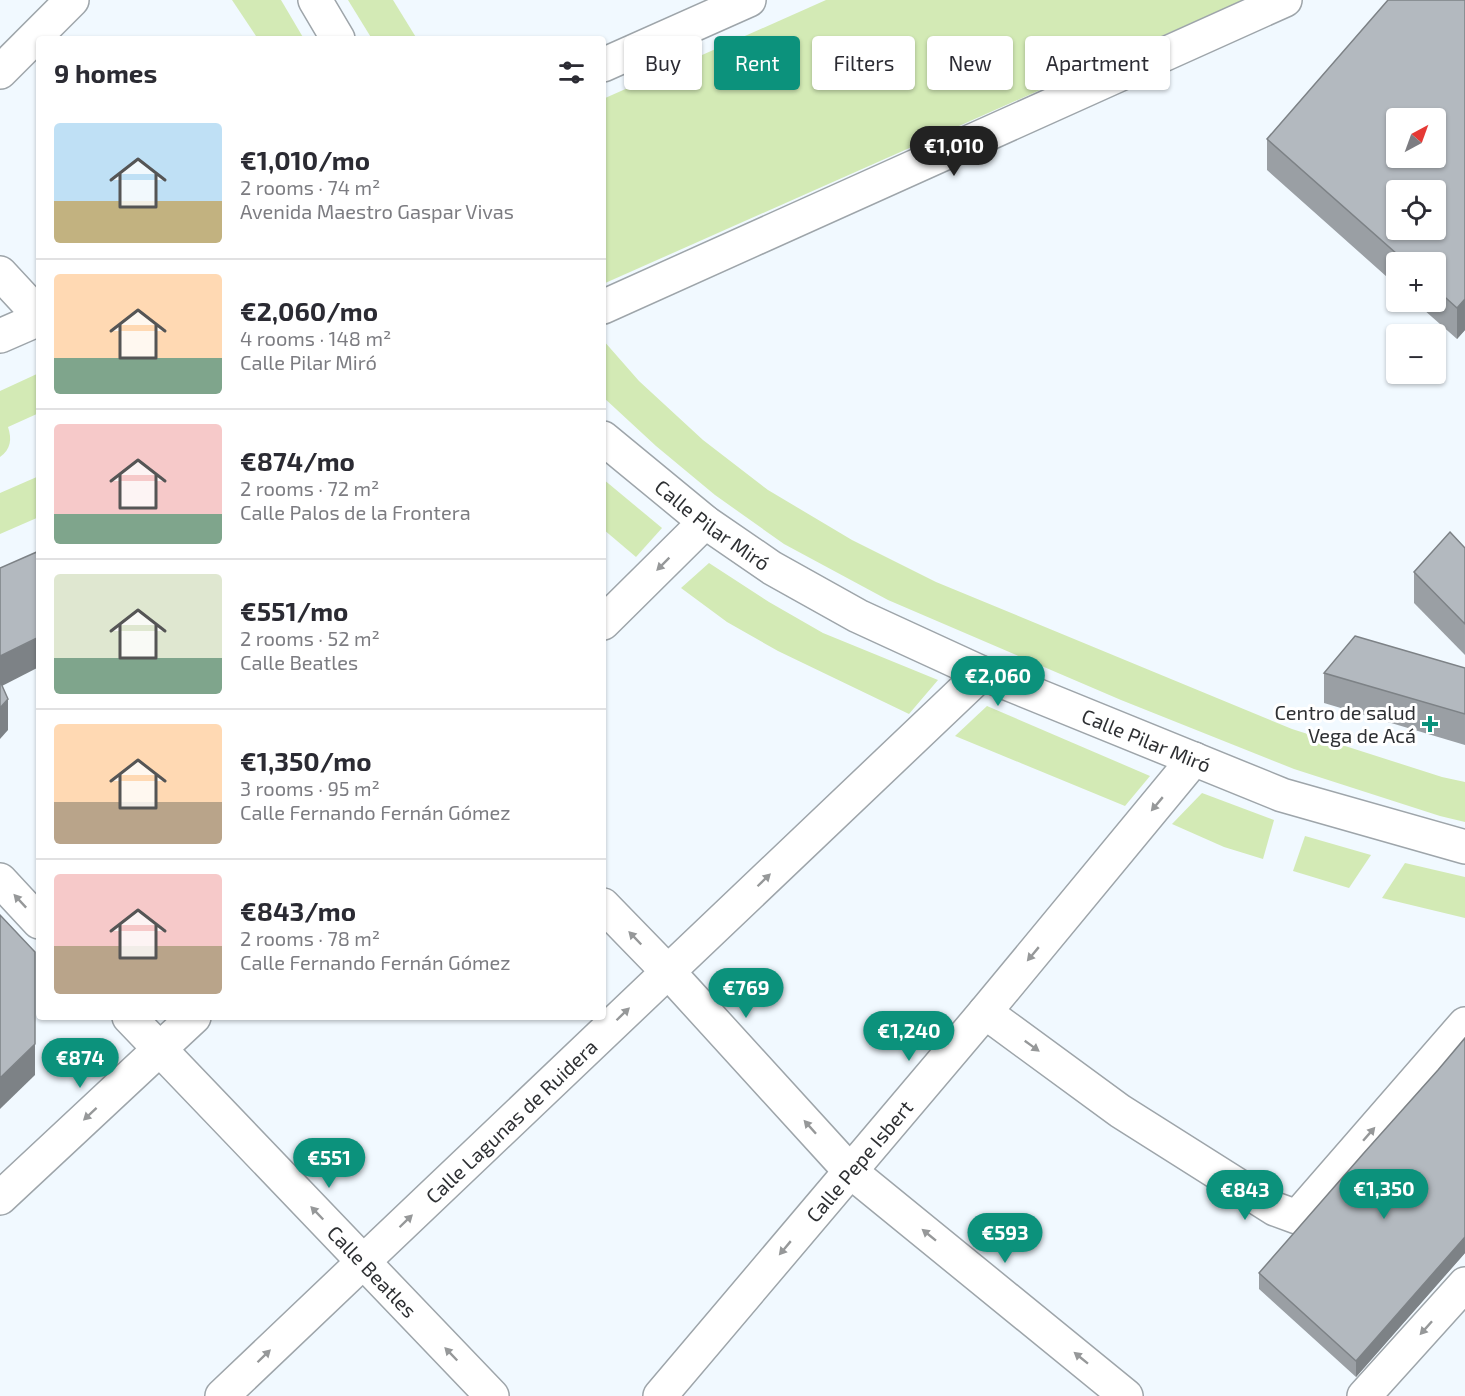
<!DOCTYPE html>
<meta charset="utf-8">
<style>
body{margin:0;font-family:"Exo 2",sans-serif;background:#f7f7f7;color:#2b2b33;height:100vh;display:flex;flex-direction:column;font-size:22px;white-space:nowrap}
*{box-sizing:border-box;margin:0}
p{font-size:20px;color:#7c7c81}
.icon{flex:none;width:33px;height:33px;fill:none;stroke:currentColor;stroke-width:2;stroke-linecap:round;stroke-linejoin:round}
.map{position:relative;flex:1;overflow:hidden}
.details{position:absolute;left:36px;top:36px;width:570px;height:984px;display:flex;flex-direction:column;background:#fff;border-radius:6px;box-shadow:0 2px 4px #0004}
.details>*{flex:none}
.guide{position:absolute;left:624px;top:36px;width:570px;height:54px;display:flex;gap:12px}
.needle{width:39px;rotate:41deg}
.buttons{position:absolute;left:1386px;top:108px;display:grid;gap:12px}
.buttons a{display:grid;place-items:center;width:60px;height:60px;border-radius:6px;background:#fff;box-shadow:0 2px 4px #0004;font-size:30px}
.price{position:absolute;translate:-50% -51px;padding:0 14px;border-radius:21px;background:#0c927c;color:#fff;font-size:20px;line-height:39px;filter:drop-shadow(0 2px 3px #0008)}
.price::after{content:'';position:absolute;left:50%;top:36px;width:18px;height:14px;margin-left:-9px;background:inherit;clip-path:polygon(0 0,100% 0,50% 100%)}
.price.on{background:#222;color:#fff}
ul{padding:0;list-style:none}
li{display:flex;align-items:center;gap:18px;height:150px;padding:0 18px}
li+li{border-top:2px solid #e1e1e2}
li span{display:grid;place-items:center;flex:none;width:168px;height:120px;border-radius:6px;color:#555}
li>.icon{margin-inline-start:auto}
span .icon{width:72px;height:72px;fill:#fffc;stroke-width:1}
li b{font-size:26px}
h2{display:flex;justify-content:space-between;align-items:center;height:72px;padding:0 18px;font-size:26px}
.pill{padding:0 21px;border-radius:6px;background:#fff;box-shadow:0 2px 4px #0004;font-size:21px;line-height:54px}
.pill.on{background:#0c927c;color:#fff}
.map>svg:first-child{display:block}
.green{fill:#d3eab5}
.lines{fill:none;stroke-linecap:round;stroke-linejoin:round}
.minor-casing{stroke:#9ea5aa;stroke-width:36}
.secondary-casing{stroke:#9ea5aa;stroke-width:36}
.minor{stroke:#fff;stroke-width:33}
.secondary{stroke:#fff;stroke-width:33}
.wall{fill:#9a9fa4}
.shaded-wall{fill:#7d8286}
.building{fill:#b3b9bf;stroke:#7d8286;stroke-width:1.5;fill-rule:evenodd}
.oneway{fill:#969899}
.poi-dot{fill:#0c927c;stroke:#fff;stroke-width:2}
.labels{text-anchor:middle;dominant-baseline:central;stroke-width:6;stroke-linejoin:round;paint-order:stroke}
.street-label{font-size:20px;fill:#2e3033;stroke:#fff}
.poi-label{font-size:20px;fill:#2e3033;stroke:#fff;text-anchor:end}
</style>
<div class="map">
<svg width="1465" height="1396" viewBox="0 0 1465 1396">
<rect width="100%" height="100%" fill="#f1f9ff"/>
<g class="green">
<polygon points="232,0 281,0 304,39 258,39"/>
<polygon points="348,0 393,0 417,39 372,39"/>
<polygon points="826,0 1243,0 603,284 603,99"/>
<polygon points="603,340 639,381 703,440 768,490 852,540 936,582 1292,729 1442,777 1465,782 1465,822 1440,816 1294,769 1121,700 888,600 784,544 715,495 656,446 603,397"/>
<path d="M39 373V413L8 427C12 439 11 449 0 457V391Z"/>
<polygon points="39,476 39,517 0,534 0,493"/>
<polygon points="603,479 662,528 636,557 603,529"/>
<polygon points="709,563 769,602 823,633 938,680 909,714 778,651 727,622 681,588"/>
<polygon points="987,706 1150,776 1125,806 955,736"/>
<polygon points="1202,793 1274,820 1263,859 1224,847 1172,824"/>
<polygon points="1305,836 1371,855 1349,888 1293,871"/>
<polygon points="1405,863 1465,877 1465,918 1382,898"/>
</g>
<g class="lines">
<g class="minor-casing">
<g id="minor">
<polyline points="315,0 338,39"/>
<polyline points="0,72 72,0"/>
<polyline points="0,273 39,315"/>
<polyline points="603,307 1285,0"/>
<path id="s1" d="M603 438 705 522 772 568 858 616 982 673 1282 795 1465 847"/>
<polyline points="603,623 705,522"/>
<polyline points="0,880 39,922"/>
<polyline points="603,905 674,978 850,1171 1126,1396"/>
<polyline points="985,1012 1120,1111 1275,1209 1297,1217 1465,1024"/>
<path id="s2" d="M129 1017 492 1396"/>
<polyline points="0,1198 194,1017"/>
<path id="s3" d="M222 1396 982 673"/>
<path id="s4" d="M660 1396 985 1012 1194 759"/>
<polyline points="1364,1396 1465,1284"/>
</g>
</g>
<g class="secondary-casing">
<g id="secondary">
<polyline points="603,65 749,0"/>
<polyline points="0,336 39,319"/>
</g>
</g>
<use href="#minor" class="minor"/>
<use href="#secondary" class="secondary"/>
</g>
<g class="wall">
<polygon points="1465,0 1465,330 1457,339 1415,302 1436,302 1436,262 1396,262 1396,285 1267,170 1267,139"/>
<polygon points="1465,548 1465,655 1414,603 1414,572"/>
<polygon points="1465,668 1465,745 1324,703 1324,673"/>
<polygon points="1465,1038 1465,1253 1356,1377 1259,1289 1259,1273 1438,1070"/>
</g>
<g class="shaded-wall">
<polygon points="1465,299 1465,330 1457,339 1457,308"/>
<polygon points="39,637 39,667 0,687 0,656"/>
<polygon points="8,699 8,730 0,739 0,708"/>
<polygon points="35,1044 35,1075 0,1109 0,1078"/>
<polygon points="1465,1237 1465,1253 1356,1377 1356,1361"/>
</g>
<g class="building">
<path d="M1388 0H1465V299L1457 308 1436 289V262H1406L1267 139ZM1396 118H1436V158H1396ZM1396 190H1436V230H1396Z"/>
<polygon points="1450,532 1465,548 1465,624 1414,572"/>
<polygon points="39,551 39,637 0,656 0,568"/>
<polygon points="1355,636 1465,668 1465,714 1324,673"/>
<polygon points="0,681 8,699 0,708"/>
<polygon points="0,915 35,952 35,1044 0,1078"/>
<polygon points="1465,1038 1465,1237 1356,1361 1259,1273 1363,1154 1438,1070"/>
</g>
<defs><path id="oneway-solid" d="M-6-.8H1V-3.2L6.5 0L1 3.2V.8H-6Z" transform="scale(1.5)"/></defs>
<g class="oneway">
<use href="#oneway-solid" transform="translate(663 564) rotate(135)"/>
<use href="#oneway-solid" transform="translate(1157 804) rotate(130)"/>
<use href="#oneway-solid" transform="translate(764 880) rotate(-44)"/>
<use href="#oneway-solid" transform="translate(20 901) rotate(-133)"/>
<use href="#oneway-solid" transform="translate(635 938) rotate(-134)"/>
<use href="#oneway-solid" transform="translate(1033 954) rotate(130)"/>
<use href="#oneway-solid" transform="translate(623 1014) rotate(-44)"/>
<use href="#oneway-solid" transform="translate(1032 1046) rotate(36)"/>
<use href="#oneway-solid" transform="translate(90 1114) rotate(137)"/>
<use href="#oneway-solid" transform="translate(810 1127) rotate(-132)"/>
<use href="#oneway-solid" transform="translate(1369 1134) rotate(-49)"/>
<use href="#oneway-solid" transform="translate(317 1213) rotate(-134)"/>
<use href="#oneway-solid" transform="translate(406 1221) rotate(-44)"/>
<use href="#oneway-solid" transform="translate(929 1235) rotate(-141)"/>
<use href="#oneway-solid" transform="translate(785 1248) rotate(130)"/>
<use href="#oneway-solid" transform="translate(1426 1328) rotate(132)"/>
<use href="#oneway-solid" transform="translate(451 1354) rotate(-134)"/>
<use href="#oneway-solid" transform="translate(264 1356) rotate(-44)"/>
<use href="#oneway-solid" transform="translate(1081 1358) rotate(-141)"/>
</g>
<path class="poi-dot" d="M1427 715h6v6h6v6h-6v6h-6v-6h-6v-6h6z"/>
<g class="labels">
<g class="street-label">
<text stroke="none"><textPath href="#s1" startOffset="140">Calle Pilar Miró</textPath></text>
<text stroke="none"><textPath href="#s1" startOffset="626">Calle Pilar Miró</textPath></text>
<text stroke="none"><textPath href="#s3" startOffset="399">Calle Lagunas de Ruidera</textPath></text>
<text stroke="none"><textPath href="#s4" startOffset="308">Calle Pepe Isbert</textPath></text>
<text stroke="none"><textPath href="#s2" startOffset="352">Calle Beatles</textPath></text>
</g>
<g class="poi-label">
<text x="1416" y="712">Centro de salud<tspan x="1416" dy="23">Vega de Acá</tspan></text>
</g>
</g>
</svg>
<div class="buttons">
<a><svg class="needle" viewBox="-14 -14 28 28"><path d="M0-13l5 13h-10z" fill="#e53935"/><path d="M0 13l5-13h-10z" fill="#7c7c81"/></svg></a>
<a><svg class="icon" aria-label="locate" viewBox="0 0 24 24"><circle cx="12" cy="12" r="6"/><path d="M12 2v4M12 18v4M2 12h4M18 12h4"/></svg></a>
<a>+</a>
<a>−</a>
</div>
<b class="price on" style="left:954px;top:177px">€1,010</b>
<b class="price" style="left:998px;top:707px">€2,060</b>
<b class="price" style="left:746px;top:1019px">€769</b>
<b class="price" style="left:909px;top:1062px">€1,240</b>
<b class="price" style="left:80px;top:1089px">€874</b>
<b class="price" style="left:329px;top:1189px">€551</b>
<b class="price" style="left:1384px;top:1220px">€1,350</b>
<b class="price" style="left:1245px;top:1221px">€843</b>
<b class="price" style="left:1005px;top:1264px">€593</b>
<div class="guide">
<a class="pill">Buy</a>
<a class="pill on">Rent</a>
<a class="pill">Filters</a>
<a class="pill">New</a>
<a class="pill">Apartment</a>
</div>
<section class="details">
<h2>9 homes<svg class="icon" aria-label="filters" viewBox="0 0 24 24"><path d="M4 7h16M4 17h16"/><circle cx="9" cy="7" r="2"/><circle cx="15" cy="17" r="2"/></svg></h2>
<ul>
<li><span style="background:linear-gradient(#bfe0f5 65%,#c2b280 0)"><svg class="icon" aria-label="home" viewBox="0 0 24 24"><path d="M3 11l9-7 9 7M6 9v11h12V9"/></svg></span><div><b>€1,010/mo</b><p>2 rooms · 74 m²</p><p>Avenida Maestro Gaspar Vivas</p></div></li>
<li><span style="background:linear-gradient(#ffd9b3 70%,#7fa58c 0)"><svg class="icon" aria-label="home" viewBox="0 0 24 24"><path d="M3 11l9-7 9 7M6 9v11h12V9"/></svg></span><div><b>€2,060/mo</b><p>4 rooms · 148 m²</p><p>Calle Pilar Miró</p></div></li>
<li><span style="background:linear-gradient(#f6c9c9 75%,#7fa58c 0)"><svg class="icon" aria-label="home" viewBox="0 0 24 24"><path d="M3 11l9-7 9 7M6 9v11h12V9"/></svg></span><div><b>€874/mo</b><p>2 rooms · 72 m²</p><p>Calle Palos de la Frontera</p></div></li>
<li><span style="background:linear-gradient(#dfe7d0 70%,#7fa58c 0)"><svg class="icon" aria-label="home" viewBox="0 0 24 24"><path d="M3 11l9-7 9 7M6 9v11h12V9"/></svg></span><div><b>€551/mo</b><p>2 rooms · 52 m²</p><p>Calle Beatles</p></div></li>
<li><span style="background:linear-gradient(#ffd9b3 65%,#b9a48a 0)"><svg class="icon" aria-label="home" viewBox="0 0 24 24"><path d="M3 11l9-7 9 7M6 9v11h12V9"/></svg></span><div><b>€1,350/mo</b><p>3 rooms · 95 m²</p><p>Calle Fernando Fernán Gómez</p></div></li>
<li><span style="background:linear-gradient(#f6c9c9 60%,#b9a48a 0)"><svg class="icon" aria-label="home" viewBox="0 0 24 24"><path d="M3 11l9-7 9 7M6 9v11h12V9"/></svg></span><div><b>€843/mo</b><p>2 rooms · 78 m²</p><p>Calle Fernando Fernán Gómez</p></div></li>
</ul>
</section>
</div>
